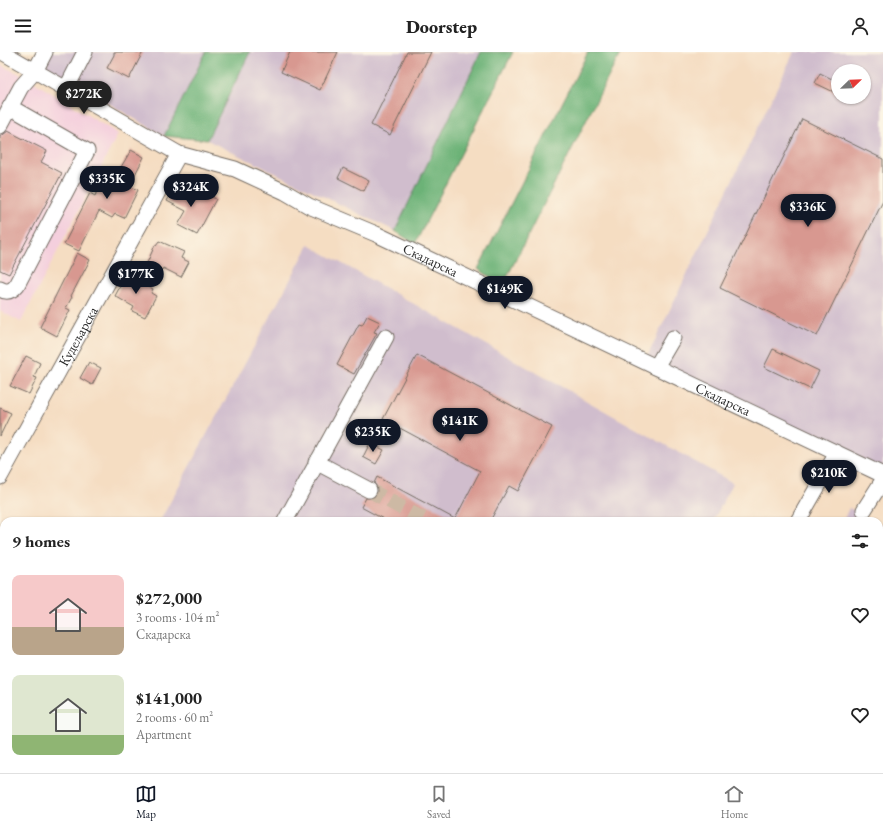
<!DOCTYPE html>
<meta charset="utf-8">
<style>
body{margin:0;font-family:"EB Garamond",serif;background:#f6f6f6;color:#222;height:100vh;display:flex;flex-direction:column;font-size:15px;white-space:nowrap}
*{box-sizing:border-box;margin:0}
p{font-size:13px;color:#767676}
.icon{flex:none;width:22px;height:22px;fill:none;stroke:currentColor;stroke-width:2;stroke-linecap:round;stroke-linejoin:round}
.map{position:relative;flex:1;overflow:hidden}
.drawer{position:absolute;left:0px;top:465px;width:883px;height:256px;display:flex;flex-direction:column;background:#fff;border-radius:12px 12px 0 0;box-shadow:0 1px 3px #0004}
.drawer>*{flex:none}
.needle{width:26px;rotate:67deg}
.tools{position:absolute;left:831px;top:12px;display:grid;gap:8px}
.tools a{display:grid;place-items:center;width:40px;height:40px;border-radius:50%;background:#fff;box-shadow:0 1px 3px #0004;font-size:20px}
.price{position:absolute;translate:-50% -34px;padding:0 9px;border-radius:14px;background:#111827;color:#fff;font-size:13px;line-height:26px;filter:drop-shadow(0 1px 2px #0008)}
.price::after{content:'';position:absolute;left:50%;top:24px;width:12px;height:9px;margin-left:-6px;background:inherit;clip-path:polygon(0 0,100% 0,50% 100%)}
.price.current{background:#222;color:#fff}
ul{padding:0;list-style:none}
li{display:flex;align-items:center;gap:12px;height:100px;padding:0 12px}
li span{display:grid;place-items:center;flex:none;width:112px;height:80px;border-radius:8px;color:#555}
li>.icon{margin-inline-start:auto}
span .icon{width:48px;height:48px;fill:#fffc;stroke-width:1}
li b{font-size:17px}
h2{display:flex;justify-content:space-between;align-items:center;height:48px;padding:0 12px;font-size:17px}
header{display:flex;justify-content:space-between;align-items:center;height:52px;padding:0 12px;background:#fff;font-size:18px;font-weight:800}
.dock{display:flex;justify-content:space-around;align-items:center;height:56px;border-top:1px solid #e0e0e0;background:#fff;font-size:11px;color:#767676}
.dock a{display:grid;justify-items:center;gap:2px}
.dock .current{color:#111827}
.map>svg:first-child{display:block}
.built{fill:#f4cfdd}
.industrial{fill:#d0bdcd;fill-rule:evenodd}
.forest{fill:#6cb277;stroke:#4c6e51}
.building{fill:#d89890}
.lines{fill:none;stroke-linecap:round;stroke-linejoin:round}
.minor-tunnel{stroke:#cdb9a4;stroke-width:15;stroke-dasharray:15 8;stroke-linecap:butt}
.minor-casing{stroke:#726960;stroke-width:17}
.minor{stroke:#fff;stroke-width:15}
.labels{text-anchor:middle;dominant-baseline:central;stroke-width:3;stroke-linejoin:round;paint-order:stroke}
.street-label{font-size:14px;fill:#2b2b2b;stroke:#fcf5e5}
</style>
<header><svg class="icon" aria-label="menu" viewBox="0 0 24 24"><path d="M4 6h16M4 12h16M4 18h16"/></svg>Doorstep<svg class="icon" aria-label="person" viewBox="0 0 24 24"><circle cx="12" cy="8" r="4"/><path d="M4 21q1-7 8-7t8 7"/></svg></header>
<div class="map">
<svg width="883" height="721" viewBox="0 0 883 721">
<rect width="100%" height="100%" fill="#fcf5e5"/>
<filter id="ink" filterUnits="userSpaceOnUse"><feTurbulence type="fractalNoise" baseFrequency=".025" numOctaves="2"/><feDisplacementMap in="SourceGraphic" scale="8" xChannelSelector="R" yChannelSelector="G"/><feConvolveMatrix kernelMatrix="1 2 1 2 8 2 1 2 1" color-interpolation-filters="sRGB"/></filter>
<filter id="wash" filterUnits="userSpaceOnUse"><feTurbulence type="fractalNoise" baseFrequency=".012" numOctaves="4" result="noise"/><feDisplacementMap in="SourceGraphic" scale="16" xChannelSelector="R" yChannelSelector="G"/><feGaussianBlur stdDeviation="0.9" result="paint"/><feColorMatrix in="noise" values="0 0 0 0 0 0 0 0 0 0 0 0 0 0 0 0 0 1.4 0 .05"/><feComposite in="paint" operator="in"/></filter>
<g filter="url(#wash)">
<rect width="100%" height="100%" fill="#f5ddc2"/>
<g class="built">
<polygon points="0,13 24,24 118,82 21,270 0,259"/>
<polygon points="43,717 99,717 97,721 41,721"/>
<polygon points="201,717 384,717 392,721 199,721"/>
</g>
<g class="industrial">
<polygon points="52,0 206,0 164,84 45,14"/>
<polygon points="250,0 481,0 395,179 207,88"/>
<path d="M794 0H883V418L647 305ZM838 19H864V45H838Z"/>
<polygon points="309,193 733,431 713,469 160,469"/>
<polygon points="849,456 875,469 843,469"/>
<polygon points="879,471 883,473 883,535 879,543"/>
<polygon points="384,717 580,717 578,721 392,721"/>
</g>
<g class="forest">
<polygon points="206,0 250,0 207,88 164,84"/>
<polygon points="481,0 513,0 415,192 395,179"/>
<polygon points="588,0 621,0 503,233 478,217"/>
</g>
<g id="blocks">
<g class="building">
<polygon points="114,0 143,0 129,27 107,16 114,3"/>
<polygon points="290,0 338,0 320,38 281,20"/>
<polygon points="407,0 431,0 390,83 371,73"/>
<polygon points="820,21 838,30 838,42 815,31"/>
<polygon points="802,67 883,107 883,149 817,284 720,236"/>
<polygon points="8,79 47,99 41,110 62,121 9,222 0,218 0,85"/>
<polygon points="131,98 144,105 129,134 138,138 124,166 115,162 112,166 99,159 79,199 64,192 90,141 95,144 105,122 114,127"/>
<polygon points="343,116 369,129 364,139 338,126"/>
<polygon points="176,131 204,146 206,142 216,147 197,183 178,173 186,159 167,149"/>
<polygon points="159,189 184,200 181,206 189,210 181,225 163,216 162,218 147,211 155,193 156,193"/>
<polygon points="77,201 90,208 71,244 72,245 66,256 70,258 57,284 40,275"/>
<polygon points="126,223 153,237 151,241 156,244 145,265 132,259 134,255 115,244"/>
<polygon points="367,264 380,270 374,280 377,281 354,322 337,313 359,272 362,273"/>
<polygon points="773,297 819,319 810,337 764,315"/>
<polygon points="417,303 552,375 518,439 509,434 490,469 387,469 361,455 366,446 373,446 377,443 378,437 374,431 377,425 455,467 480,419 383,367"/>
<polygon points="26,304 40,311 34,325 37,326 29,342 10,334"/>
<polygon points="89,310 101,316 92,333 80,326"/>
<polygon points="0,356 11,361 0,384"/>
<polygon points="370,391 384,398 376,412 363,405"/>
</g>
</g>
</g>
<g filter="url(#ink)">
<use href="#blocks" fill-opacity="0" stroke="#726960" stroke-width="1"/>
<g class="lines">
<polyline class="minor-tunnel" points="369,438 426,469"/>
<g class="minor-casing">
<g id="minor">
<path id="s1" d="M2 0 179 102 235 117 285 140 309 154 376 182 883 423"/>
<polyline points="66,37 85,0"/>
<polyline points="0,74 21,35 35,19 45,0"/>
<path d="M0 237C7 241 12 239 17 233L87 99 10 55"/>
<polyline points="656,315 673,286"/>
<polyline points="316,410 369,438"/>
<path id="s2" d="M0 425 179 102"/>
<polyline points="864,458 883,428"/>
<polyline points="285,469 386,285"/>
<polyline points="798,469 837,401"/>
<polyline points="670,721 672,717"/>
</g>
</g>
<use href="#minor" class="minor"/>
</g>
</g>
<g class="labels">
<g class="street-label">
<text stroke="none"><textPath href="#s1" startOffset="478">Скадарска</textPath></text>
<text stroke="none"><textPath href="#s2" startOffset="161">Кудељарска</textPath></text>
<text stroke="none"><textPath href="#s1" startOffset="802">Скадарска</textPath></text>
</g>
</g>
</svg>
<div class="tools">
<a><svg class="needle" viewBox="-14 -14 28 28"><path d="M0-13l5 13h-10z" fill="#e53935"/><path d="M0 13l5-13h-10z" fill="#767676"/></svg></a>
</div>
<b class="price current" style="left:84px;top:63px">$272K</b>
<b class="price" style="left:107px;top:148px">$335K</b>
<b class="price" style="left:191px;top:156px">$324K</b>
<b class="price" style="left:808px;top:176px">$336K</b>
<b class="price" style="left:136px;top:243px">$177K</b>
<b class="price" style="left:505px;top:258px">$149K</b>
<b class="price" style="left:460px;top:390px">$141K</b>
<b class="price" style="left:373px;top:401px">$235K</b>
<b class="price" style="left:829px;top:442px">$210K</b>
<section class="drawer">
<h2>9 homes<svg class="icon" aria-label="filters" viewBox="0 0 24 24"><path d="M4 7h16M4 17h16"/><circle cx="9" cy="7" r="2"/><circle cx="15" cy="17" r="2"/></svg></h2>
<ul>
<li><span style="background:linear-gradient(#f6c9c9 65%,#b9a48a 0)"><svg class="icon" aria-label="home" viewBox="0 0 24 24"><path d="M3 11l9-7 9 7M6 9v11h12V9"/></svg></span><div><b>$272,000</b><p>3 rooms · 104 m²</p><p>Скадарска</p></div><svg class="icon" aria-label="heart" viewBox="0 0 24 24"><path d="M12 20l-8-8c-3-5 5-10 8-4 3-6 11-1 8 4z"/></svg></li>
<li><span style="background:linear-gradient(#dfe7d0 75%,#8fb573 0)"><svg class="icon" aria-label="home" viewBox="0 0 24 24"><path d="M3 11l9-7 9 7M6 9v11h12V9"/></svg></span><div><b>$141,000</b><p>2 rooms · 60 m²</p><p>Apartment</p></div><svg class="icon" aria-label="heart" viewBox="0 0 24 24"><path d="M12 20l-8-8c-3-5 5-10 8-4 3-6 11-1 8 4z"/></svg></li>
</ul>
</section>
</div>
<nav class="dock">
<a class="current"><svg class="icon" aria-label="map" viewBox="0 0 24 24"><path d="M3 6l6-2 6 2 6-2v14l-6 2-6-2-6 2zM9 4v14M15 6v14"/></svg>Map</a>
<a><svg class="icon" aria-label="saved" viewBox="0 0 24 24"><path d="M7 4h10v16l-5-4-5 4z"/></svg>Saved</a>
<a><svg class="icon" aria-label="home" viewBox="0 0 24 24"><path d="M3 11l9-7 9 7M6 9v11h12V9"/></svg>Home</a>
</nav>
